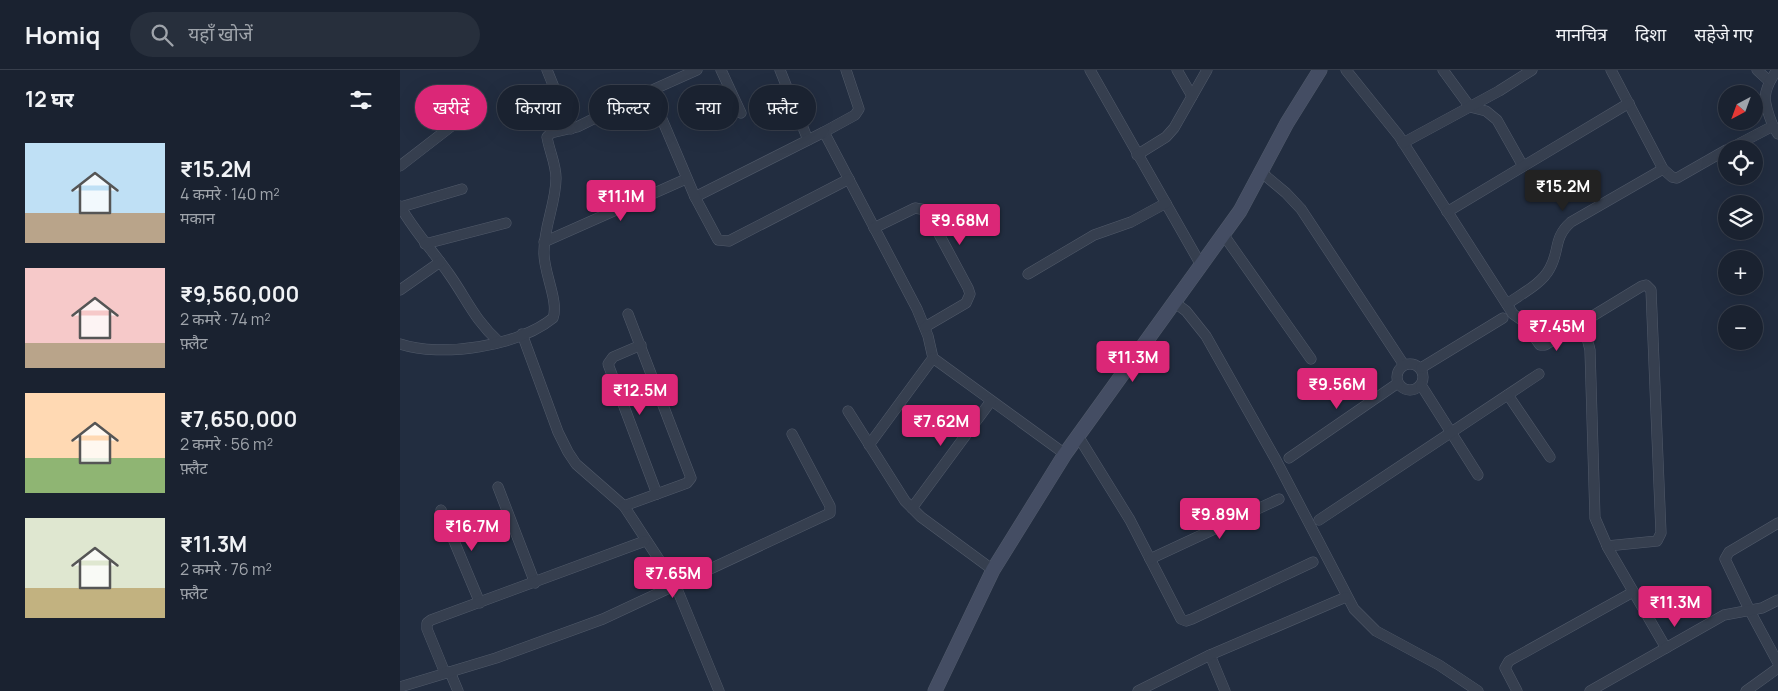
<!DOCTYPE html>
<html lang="hi">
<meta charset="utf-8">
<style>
body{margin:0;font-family:Manrope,"Noto Sans Devanagari",sans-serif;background:#272f3c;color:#f1f3f6;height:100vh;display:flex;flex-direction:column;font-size:19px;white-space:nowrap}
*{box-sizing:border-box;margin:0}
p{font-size:16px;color:#9fa4ab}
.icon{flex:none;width:28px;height:28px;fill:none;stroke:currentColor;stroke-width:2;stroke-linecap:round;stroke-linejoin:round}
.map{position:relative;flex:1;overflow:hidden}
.sheet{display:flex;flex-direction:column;background:#1a2230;width:400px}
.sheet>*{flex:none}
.banner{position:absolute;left:15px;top:15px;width:475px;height:45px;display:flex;gap:10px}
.needle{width:32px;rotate:221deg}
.buttons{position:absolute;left:1318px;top:15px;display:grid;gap:10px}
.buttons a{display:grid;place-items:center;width:45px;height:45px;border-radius:50%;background:#1a2230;box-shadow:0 5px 20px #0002,0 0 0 1px #383f4c;font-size:25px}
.price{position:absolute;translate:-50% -42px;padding:0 11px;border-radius:5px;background:#db2777;color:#fff;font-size:16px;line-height:32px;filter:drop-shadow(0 1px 2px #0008)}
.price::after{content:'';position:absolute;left:50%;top:30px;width:15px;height:11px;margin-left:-8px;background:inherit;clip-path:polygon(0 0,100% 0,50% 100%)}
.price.active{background:#222;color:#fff}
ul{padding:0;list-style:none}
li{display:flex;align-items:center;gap:15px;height:125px;padding:0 25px}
li span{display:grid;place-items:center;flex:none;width:140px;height:100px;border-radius:0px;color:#555}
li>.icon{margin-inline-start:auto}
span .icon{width:60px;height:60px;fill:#fffc;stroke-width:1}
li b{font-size:21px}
h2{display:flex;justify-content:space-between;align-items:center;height:60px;padding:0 25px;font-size:21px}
.tag{padding:0 18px;border-radius:22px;background:#1a2230;box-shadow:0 5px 20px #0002,0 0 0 1px #383f4c;font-size:18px;line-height:45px}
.tag.active{background:#db2777;color:#fff}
header{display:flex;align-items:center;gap:30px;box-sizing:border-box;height:70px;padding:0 25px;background:#1a2230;border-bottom:1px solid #383f4c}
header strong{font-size:24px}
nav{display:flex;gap:28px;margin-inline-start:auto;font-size:18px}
.search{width:350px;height:45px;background:#272f3c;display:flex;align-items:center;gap:12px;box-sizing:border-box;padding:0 18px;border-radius:28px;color:#9fa4ab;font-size:19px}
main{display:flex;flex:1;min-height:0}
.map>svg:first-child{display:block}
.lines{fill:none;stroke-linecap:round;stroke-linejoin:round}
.street-casing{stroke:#515a6a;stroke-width:11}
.secondary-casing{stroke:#515a6a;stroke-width:15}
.street{stroke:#363f4f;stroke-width:10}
.secondary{stroke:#444d63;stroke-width:14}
</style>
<header>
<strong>Homiq</strong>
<div class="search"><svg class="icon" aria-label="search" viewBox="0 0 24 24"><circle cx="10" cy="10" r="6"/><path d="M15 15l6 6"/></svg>यहाँ खोजें</div>
<nav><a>मानचित्र</a><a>दिशा</a><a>सहेजे गए</a></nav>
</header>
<main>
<section class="sheet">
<h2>12 घर<svg class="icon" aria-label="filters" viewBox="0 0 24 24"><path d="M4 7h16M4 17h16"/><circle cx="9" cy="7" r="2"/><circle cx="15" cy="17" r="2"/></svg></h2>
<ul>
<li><span style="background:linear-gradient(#bfe0f5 70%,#b9a48a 0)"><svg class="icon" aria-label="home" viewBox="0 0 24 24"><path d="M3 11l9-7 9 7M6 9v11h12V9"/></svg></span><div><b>₹15.2M</b><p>4 कमरे · 140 m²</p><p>मकान</p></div></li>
<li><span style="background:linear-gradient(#f6c9c9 75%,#b9a48a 0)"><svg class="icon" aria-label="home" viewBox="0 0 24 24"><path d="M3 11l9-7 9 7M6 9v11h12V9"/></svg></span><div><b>₹9,560,000</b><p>2 कमरे · 74 m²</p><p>फ़्लैट</p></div></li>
<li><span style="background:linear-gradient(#ffd9b3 65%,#8fb573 0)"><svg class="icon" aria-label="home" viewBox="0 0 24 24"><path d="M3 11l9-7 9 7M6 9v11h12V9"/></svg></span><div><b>₹7,650,000</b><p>2 कमरे · 56 m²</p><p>फ़्लैट</p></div></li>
<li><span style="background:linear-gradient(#dfe7d0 70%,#c2b280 0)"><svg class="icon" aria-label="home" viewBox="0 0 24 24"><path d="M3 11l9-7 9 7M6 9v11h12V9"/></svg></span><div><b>₹11.3M</b><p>2 कमरे · 76 m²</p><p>फ़्लैट</p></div></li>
</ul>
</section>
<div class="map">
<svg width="1378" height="621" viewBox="0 0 1378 621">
<rect width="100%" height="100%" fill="#222d40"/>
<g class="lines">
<g class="street-casing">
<g id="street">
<polyline points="147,0 171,59"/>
<polyline points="321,0 341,43"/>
<polyline points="380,0 408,70"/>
<polyline points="446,0 459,39 455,45 424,62 517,239 528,266 533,288 665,384"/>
<polyline points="690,0 801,195"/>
<polyline points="777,0 792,26"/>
<polyline points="946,0 999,66 1113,244 1123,251 1140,275 1145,275 1242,216 1246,215 1251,220 1261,463 1257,471 1207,476"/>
<polyline points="1043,0 1070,37 1086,41 1097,50 1123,96"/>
<polyline points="1211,0 1263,99 1272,107 1277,108 1326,80"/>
<polyline points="1357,0 1369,11"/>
<polyline points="250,21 297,0"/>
<path d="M1373 56C1363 31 1361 23 1377 0"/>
<polyline points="1003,73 1099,21 1132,0"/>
<polyline points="1329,79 1373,56 1378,64"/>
<polyline points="737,85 766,67 774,58 807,0"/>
<polyline points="0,96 62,48"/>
<polyline points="861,102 886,123 901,139 1004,295"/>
<polyline points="295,127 424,62"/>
<path d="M0 136C14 161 33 181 49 204 68 231 74 249 99 272"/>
<polyline points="1,137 62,119"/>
<polyline points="1047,142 1229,33"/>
<polyline points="474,158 515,138 526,140 568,218 570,224 566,233 525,257"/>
<polyline points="823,164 911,289"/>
<polyline points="144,172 286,109"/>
<polyline points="25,174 106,153"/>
<polyline points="628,204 694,165 731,152 766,133"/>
<polyline points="0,220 40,192"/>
<polyline points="774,232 786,241 806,266 876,390 954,539 976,561 1039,595 1078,621"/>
<path d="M1107 234C1121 224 1142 214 1150 198 1160 180 1153 168 1171 152L1263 99"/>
<polyline points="1183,252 1190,280 1195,448 1208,478 1266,578"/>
<polyline points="122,264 158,362 168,382 176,394 224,436 275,514 319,621"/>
<path d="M0 274C41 288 119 276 153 248 159 232 144 203 144 184 143 158 156 134 156 108 156 94 149 80 147 67L151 63 177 57 250 21 295 127 318 170 329 171 449 109"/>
<polyline points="241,275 213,287 208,294 257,424"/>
<circle cx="1010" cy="307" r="13"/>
<polyline points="1021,298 1103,248"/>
<polyline points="1021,315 1078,405"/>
<polyline points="1108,325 1150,387"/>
<polyline points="448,341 505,431 521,447 593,500"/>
<polyline points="678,366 730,450 781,549 786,551 792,549 913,492"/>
<polyline points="469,375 533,288"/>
<polyline points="889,388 998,313"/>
<polyline points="98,417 135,513"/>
<polyline points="224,436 287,413 291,408 228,244"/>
<polyline points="512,438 591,331"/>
<polyline points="41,440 80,533"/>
<polyline points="919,450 1139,304"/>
<polyline points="1378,453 1329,482 1325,489 1350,541 1378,593"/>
<polyline points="750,489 879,429"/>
<polyline points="810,585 825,621"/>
<polyline points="50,602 58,621"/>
<polyline points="45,603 27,559 27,553 31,550 245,471"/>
<polyline points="0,617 96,588 203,549 430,443 430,436 392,364"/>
<polyline points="738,621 810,585 946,527"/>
<polyline points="1117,621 1105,598 1109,591 1233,522"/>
<polyline points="1190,621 1324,545 1362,538 1378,530"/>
<polyline points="1346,621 1378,598"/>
</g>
</g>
<g class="secondary-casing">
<polyline id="secondary" points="535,621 593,500 665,384 840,141 887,53 920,0"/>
</g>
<use href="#street" class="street"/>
<use href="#secondary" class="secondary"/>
</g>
</svg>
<div class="buttons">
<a><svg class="needle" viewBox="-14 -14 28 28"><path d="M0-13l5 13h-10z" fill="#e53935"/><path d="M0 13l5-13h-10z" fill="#9fa4ab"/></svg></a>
<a><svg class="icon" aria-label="locate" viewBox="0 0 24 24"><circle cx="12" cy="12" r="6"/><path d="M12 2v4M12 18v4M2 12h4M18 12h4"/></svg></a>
<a><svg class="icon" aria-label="layers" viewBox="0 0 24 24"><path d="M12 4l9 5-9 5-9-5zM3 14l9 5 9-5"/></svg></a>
<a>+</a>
<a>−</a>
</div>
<b class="price active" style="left:1163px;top:142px">₹15.2M</b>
<b class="price" style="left:221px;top:152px">₹11.1M</b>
<b class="price" style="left:560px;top:176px">₹9.68M</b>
<b class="price" style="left:1157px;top:282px">₹7.45M</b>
<b class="price" style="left:733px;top:313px">₹11.3M</b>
<b class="price" style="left:937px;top:340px">₹9.56M</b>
<b class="price" style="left:240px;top:346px">₹12.5M</b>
<b class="price" style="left:541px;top:377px">₹7.62M</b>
<b class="price" style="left:820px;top:470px">₹9.89M</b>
<b class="price" style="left:72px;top:482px">₹16.7M</b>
<b class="price" style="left:273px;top:529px">₹7.65M</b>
<b class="price" style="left:1275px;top:558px">₹11.3M</b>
<div class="banner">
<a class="tag active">खरीदें</a>
<a class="tag">किराया</a>
<a class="tag">फ़िल्टर</a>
<a class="tag">नया</a>
<a class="tag">फ़्लैट</a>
</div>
</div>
</main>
